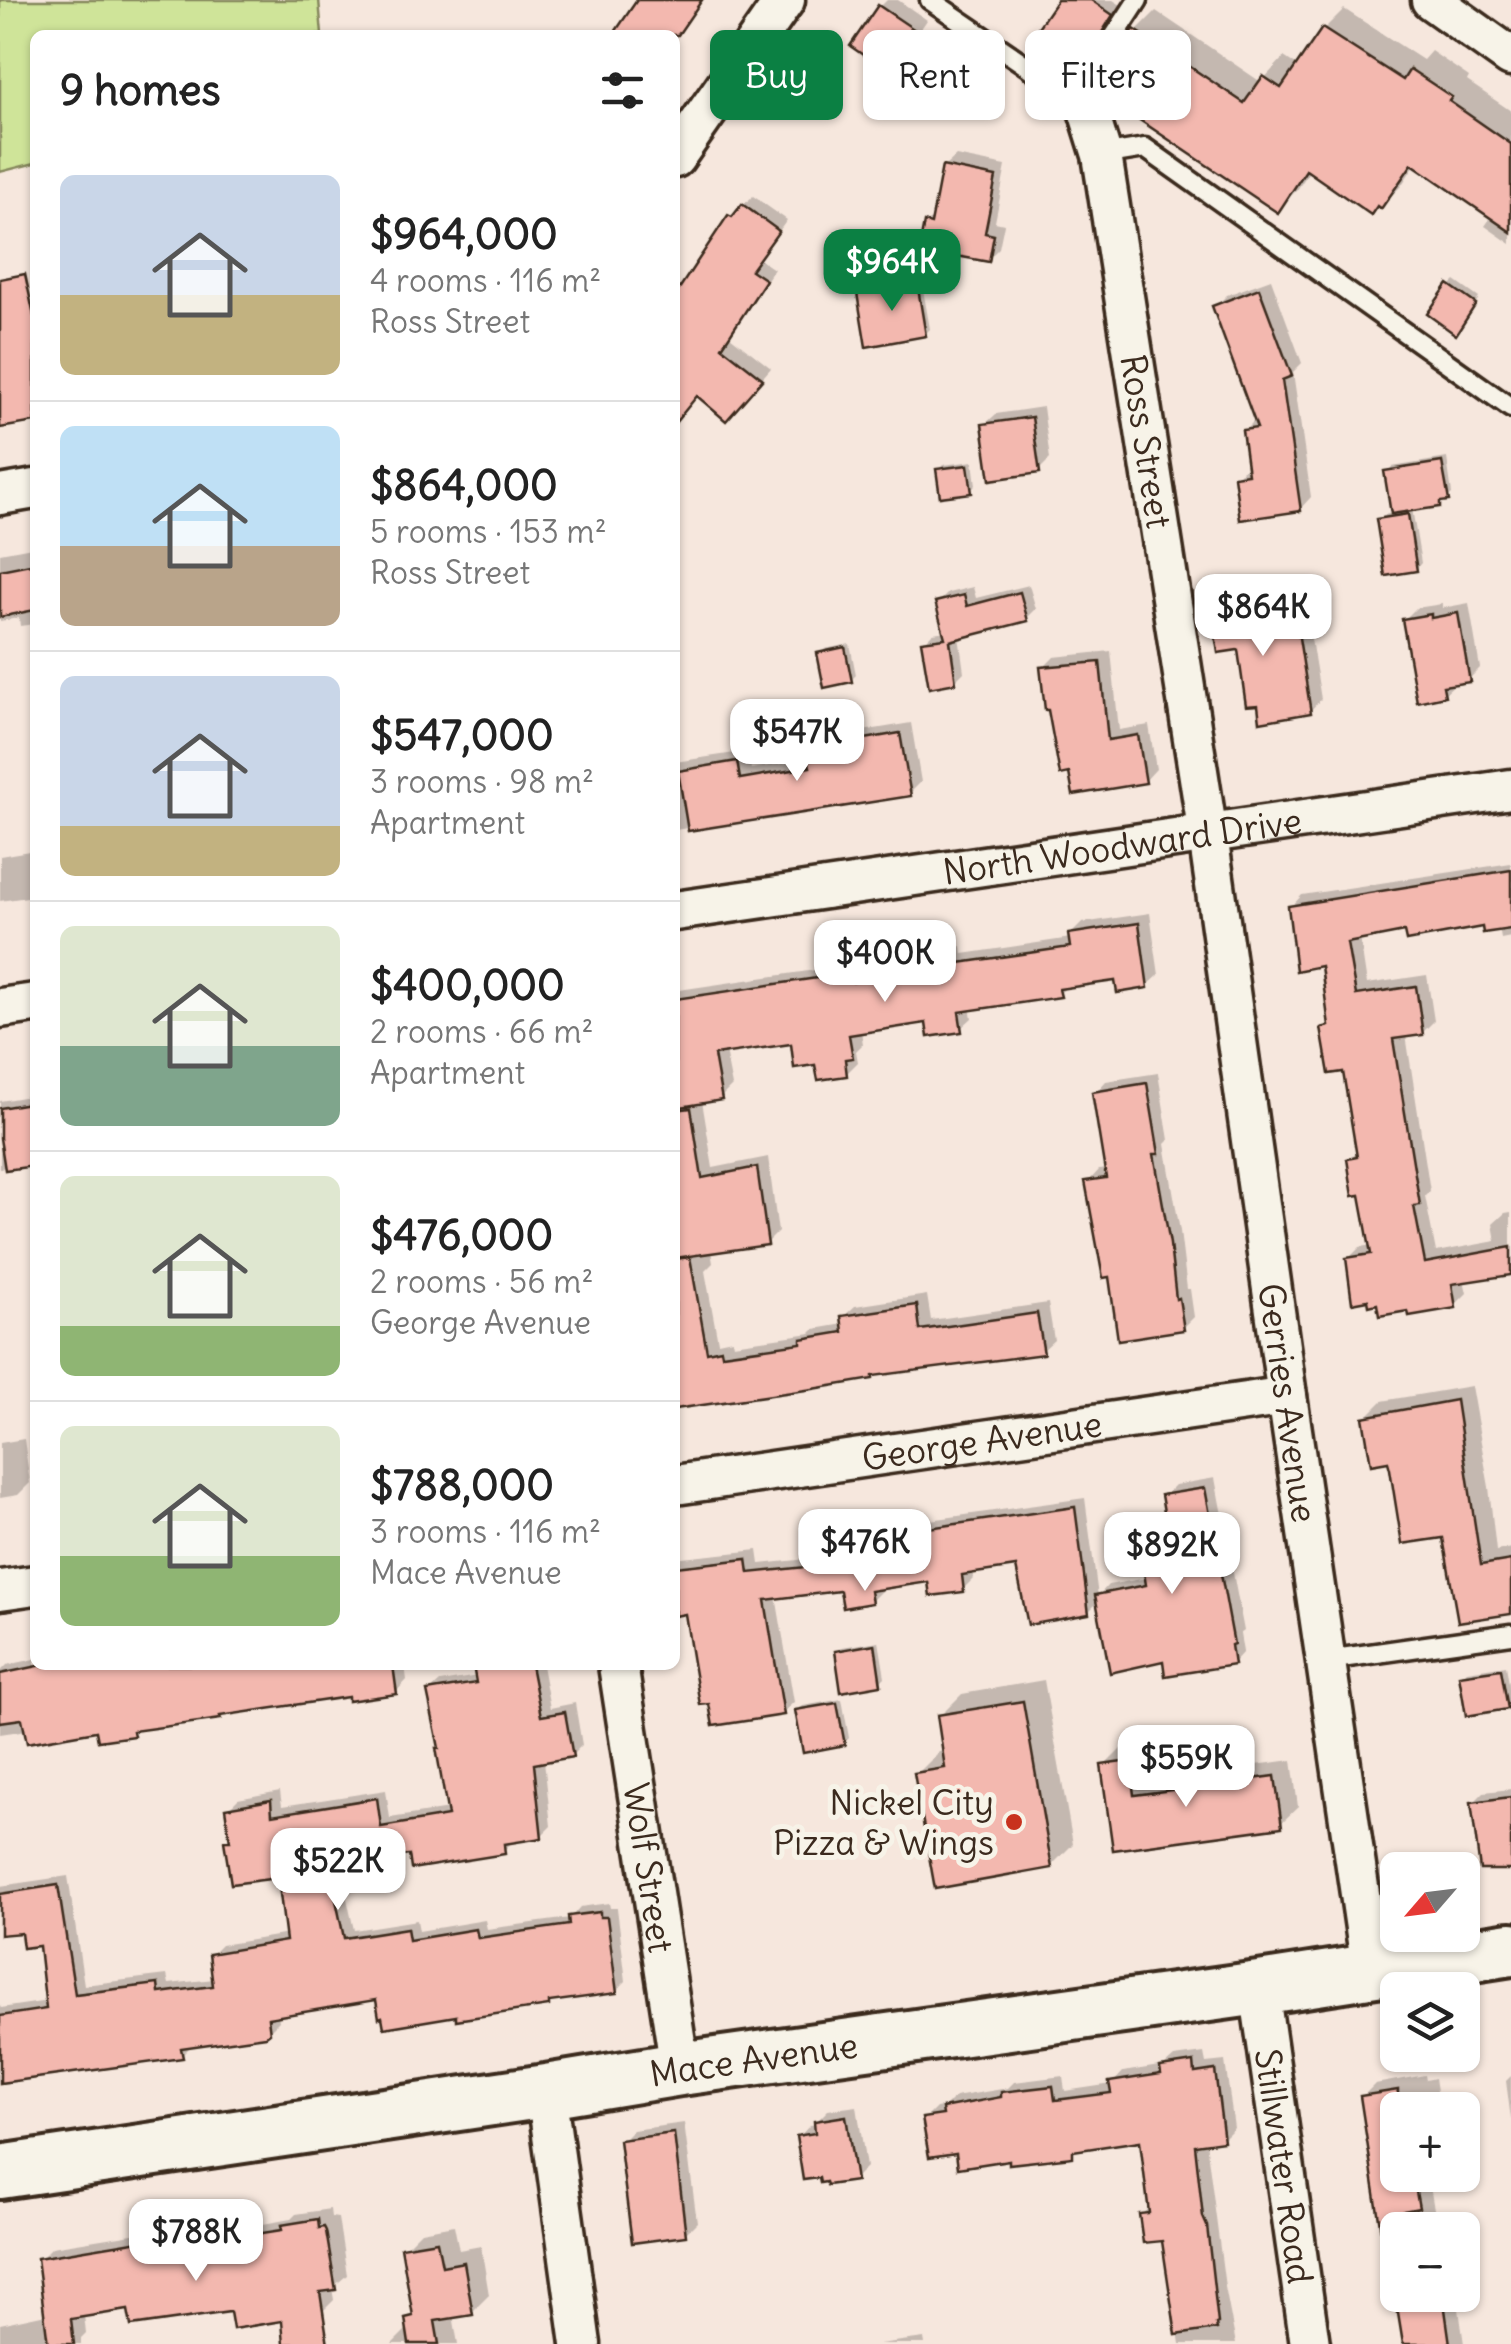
<!DOCTYPE html>
<meta charset="utf-8">
<style>
body{margin:0;font-family:Delius,sans-serif;background:#f2f2f2;color:#222;height:100vh;display:flex;flex-direction:column;font-size:38px;white-space:nowrap}
*{box-sizing:border-box;margin:0}
p{font-size:32px;color:#767676}
.icon{flex:none;width:55px;height:55px;fill:none;stroke:currentColor;stroke-width:2;stroke-linecap:round;stroke-linejoin:round}
.map{position:relative;flex:1;overflow:hidden}
.drawer{position:absolute;left:30px;top:30px;width:650px;height:1640px;display:flex;flex-direction:column;background:#fff;border-radius:15px;box-shadow:0 2px 8px #0004}
.drawer>*{flex:none}
.hud{position:absolute;left:710px;top:30px;width:650px;height:90px;display:flex;gap:20px}
.needle{width:65px;rotate:242deg}
.buttons{position:absolute;left:1380px;top:1852px;display:grid;gap:20px}
.buttons a{display:grid;place-items:center;width:100px;height:100px;border-radius:15px;background:#fff;box-shadow:0 2px 8px #0004;font-size:50px}
.price{position:absolute;translate:-50% -85px;padding:0 22px;border-radius:20px;background:#fff;color:#222;font-size:32px;line-height:65px;filter:drop-shadow(0 2px 5px #0008)}
.price::after{content:'';position:absolute;left:50%;top:60px;width:30px;height:22px;margin-left:-15px;background:inherit;clip-path:polygon(0 0,100% 0,50% 100%)}
.price.current{background:#0b8043;color:#fff}
ul{padding:0;list-style:none}
li{display:flex;align-items:center;gap:30px;height:250px;padding:0 30px}
li+li{border-top:2px solid #e0e0e0}
li span{display:grid;place-items:center;flex:none;width:280px;height:200px;border-radius:15px;color:#555}
li>.icon{margin-inline-start:auto}
span .icon{width:120px;height:120px;fill:#fffc;stroke-width:1}
li b{font-size:42px}
h2{display:flex;justify-content:space-between;align-items:center;height:120px;padding:0 30px;font-size:42px}
.tag{padding:0 35px;border-radius:15px;background:#fff;box-shadow:0 2px 8px #0004;font-size:35px;line-height:90px}
.tag.current{background:#0b8043;color:#fff}
.map>svg:first-child{display:block}
.green{fill:#cfe499;stroke:#85875c;stroke-width:2.5}
.shadow{fill:#0003}
.building{fill:#f3b8af;stroke:#3b2a1e;stroke-width:2.5}
.lines{fill:none;stroke-linecap:round;stroke-linejoin:round}
.lane-casing{stroke:#3b2a1e;stroke-width:25}
.street-casing{stroke:#3b2a1e;stroke-width:45}
.secondary-casing{stroke:#3b2a1e;stroke-width:60}
.lane{stroke:#f7f3e8;stroke-width:18}
.street{stroke:#f7f3e8;stroke-width:38}
.secondary{stroke:#f7f3e8;stroke-width:52}
.poi-dot{fill:#c8321e;stroke:#f7f3e8;stroke-width:4}
.labels{text-anchor:middle;dominant-baseline:central;stroke-width:10;stroke-linejoin:round;paint-order:stroke}
.street-label{font-size:35px;fill:#3b2a1e;stroke:#f7f3e8}
.poi-label{font-size:35px;fill:#3b2a1e;stroke:#f7f3e8;text-anchor:end}
</style>
<div class="map">
<svg width="1511" height="2344" viewBox="0 0 1511 2344">
<rect width="100%" height="100%" fill="#f6e7dd"/>
<filter id="ink" filterUnits="userSpaceOnUse"><feTurbulence type="fractalNoise" baseFrequency=".01" numOctaves="2"/><feDisplacementMap in="SourceGraphic" scale="20" xChannelSelector="R" yChannelSelector="G"/><feConvolveMatrix kernelMatrix="1 2 1 2 8 2 1 2 1" color-interpolation-filters="sRGB"/></filter>
<g filter="url(#ink)">
<polygon class="green" points="0,0 319,0 322,35 35,35 35,163 0,172"/>
<g class="shadow">
<polygon points="887,0 898,0 927,20 909,46 885,67 880,7"/>
<polygon points="1060,0 1113,0 1121,5 1093,48 1083,57"/>
<polygon points="1344,9 1423,60 1431,51 1469,77 1467,81 1511,111 1511,244 1485,226 1492,216 1416,163 1401,186 1381,206 1310,170 1297,190 1277,209 1136,31 1156,11 1261,82 1284,57 1299,67 1324,29"/>
<polygon points="434,28 444,35 428,35"/>
<polygon points="956,156 1006,166 995,222 1004,224 999,248 988,259 926,224 936,214 944,167"/>
<polygon points="753,196 787,220 759,259 774,269 730,336 771,368 736,408 698,393 675,420 675,301 730,217"/>
<polygon points="921,278 930,329 925,334 860,294 865,288"/>
<polygon points="1271,279 1302,363 1293,372 1311,497 1300,509 1236,477 1249,464 1244,431 1257,418 1215,307 1227,295"/>
<polygon points="1455,281 1479,298 1464,321 1450,286"/>
<polygon points="1043,407 1050,459 1039,470 984,425 996,414"/>
<polygon points="1447,458 1452,494 1439,504 1412,508 1421,563 1416,569 1379,520 1384,515 1393,513 1387,472 1392,467"/>
<polygon points="973,461 976,485 971,490 938,470 943,465"/>
<polygon points="32,547 35,555 35,624 20,626 19,618 0,621 0,553"/>
<polygon points="1029,585 1036,609 1026,619 959,636 964,672 955,681 924,642 933,633 946,631 938,603 948,593 973,587 976,598"/>
<polygon points="1265,586 1271,621 1307,615 1321,699 1310,711 1260,702 1240,647 1213,604 1224,593"/>
<polygon points="1469,603 1480,668 1469,679 1457,682 1444,694 1404,620 1416,608 1442,604 1442,608"/>
<polygon points="850,644 856,675 851,680 820,654 825,649"/>
<polygon points="1111,651 1119,730 1149,725 1156,769 1145,781 1043,668 1054,657"/>
<polygon points="911,723 921,782 910,793 675,830 675,762 748,751 751,769 811,759 809,750 820,738"/>
<polygon points="35,850 35,896 0,901 0,856"/>
<polygon points="1511,863 1511,937 1501,939 1499,928 1484,924 1407,929 1360,938 1367,984 1427,975 1434,1021 1422,1033 1406,1035 1430,1191 1425,1196 1436,1252 1496,1241 1493,1224 1505,1213 1511,1212 1511,1273 1464,1280 1467,1293 1455,1305 1410,1308 1379,1301 1348,1259 1360,1247 1372,1245 1362,1192 1350,1160 1358,1151 1345,1069 1323,1029 1331,1021 1324,963 1291,907 1302,895"/>
<polygon points="1150,913 1159,975 1147,986 1117,978 1069,985 1059,994 970,1007 972,1018 960,1029 928,1021 861,1031 863,1044 856,1051 858,1062 846,1074 818,1062 793,1042 725,1051 732,1086 720,1098 702,1101 713,1168 768,1157 778,1232 767,1243 711,1251 713,1263 705,1271 718,1342 732,1339 733,1344 811,1333 815,1329 844,1324 843,1317 855,1306 927,1295 931,1320 1048,1303 1054,1340 1042,1351 875,1374 675,1407 675,986 679,986 679,990 862,963 863,972 910,966 909,963 920,951 962,946 963,954 1071,938 1070,935 1082,923"/>
<polygon points="1158,1073 1169,1140 1165,1144 1180,1231 1187,1289 1190,1289 1194,1317 1183,1328 1088,1182 1099,1170 1107,1169 1095,1093 1106,1081"/>
<polygon points="35,1095 35,1163 0,1168 0,1101"/>
<polygon points="1471,1386 1489,1487 1496,1551 1511,1548 1511,1611 1445,1535 1366,1417 1382,1401"/>
<polygon points="24,1439 30,1483 18,1495 0,1498 0,1443"/>
<polygon points="1215,1478 1244,1631 1240,1634 1243,1652 1233,1663 1165,1658 1099,1601 1088,1612 1018,1565 973,1571 974,1578 963,1589 930,1579 881,1587 882,1590 871,1601 842,1588 776,1596 794,1702 783,1712 675,1599 675,1565 682,1558 758,1550 760,1564 836,1556 834,1543 845,1532 1085,1498 1098,1596 1108,1585 1147,1578 1139,1529 1150,1518 1168,1515 1164,1496 1175,1485"/>
<polygon points="879,1641 885,1677 880,1682 837,1652 842,1647"/>
<polygon points="35,1659 35,1665 405,1665 407,1680 396,1692 350,1694 224,1713 220,1717 138,1728 132,1733 98,1728 27,1730 0,1734 0,1672 7,1665"/>
<polygon points="475,1665 542,1665 550,1708 575,1703 582,1745 572,1755 544,1760 551,1826 541,1836 513,1841 503,1851 411,1852 339,1863 354,1930 417,1920 419,1931 485,1920 487,1929 570,1918 580,1907 609,1903 610,1908 617,1908 626,1981 616,1991 553,1999 548,2004 458,2014 378,1997 278,2013 279,2021 269,2031 193,2044 181,2056 0,2082 0,2004 1,2008 48,2001 41,1943 23,1930 0,1933 0,1886 68,1876 84,1985 167,1975 169,1984 214,1979 211,1955 221,1945 288,1934 280,1875 227,1842 232,1837 228,1809 238,1799 280,1791 282,1806 386,1790 390,1818 449,1809 441,1747 430,1691 440,1682 478,1676"/>
<polygon points="1506,1665 1511,1696 1511,1703 1507,1707 1462,1676 1467,1671"/>
<polygon points="1044,1680 1073,1844 1051,1866 917,1774 939,1752 945,1751 940,1716 962,1694"/>
<polygon points="842,1699 849,1738 844,1743 798,1711 803,1706"/>
<polygon points="1147,1745 1151,1779 1292,1760 1298,1807 1280,1824 1115,1847 1104,1766 1122,1748"/>
<polygon points="1511,1789 1511,1866 1473,1803 1484,1792"/>
<polygon points="1204,2053 1206,2063 1225,2061 1234,2128 1223,2139 1206,2141 1225,2287 1236,2344 1180,2344 1164,2238 1141,2215 1151,2206 1142,2138 1080,2147 1072,2155 1011,2157 958,2150 925,2119 936,2108 946,2106 955,2097 1008,2088 1014,2082 1063,2076 1065,2091 1112,2084 1123,2072 1165,2065 1174,2057"/>
<polygon points="1425,2075 1426,2080 1435,2078 1440,2110 1398,2110 1398,2175 1428,2175 1437,2226 1452,2224 1452,2230 1398,2230 1398,2291 1386,2212 1362,2097 1375,2084"/>
<polygon points="1511,2076 1511,2120 1506,2081"/>
<polygon points="857,2106 866,2167 855,2178 799,2137 810,2125 817,2124 816,2122 828,2110"/>
<polygon points="684,2123 697,2222 685,2234 622,2141 633,2130"/>
<polygon points="330,2209 331,2217 338,2218 347,2275 332,2288 334,2300 322,2312 130,2308 84,2315 86,2334 81,2339 81,2344 0,2344 0,2324 46,2314 40,2259 52,2247 176,2227 179,2249 239,2239 252,2226 291,2219 296,2214"/>
<polygon points="454,2225 459,2250 481,2246 489,2295 472,2312 453,2315 458,2344 392,2344 409,2327 408,2318 414,2312 404,2248 421,2231"/>
<polygon points="1398,2295 1457,2295 1464,2344 1405,2344"/>
<polygon points="924,2338 925,2344 879,2344"/>
</g>
<g class="building">
<polygon points="637,0 702,0 678,35 613,35"/>
<polygon points="1057,0 1091,0 1113,15 1084,61 1037,29"/>
<polygon points="878,5 918,32 898,61 893,58 885,70 850,46"/>
<polygon points="1322,28 1403,80 1410,69 1452,97 1449,101 1511,144 1511,232 1412,164 1381,209 1377,206 1371,215 1306,170 1278,213 1107,98 1100,89 1107,77 1105,75 1106,72 1134,29 1244,103 1263,76 1281,88"/>
<polygon points="942,166 996,177 985,233 994,235 989,262 919,249 924,222 931,224"/>
<polygon points="742,204 779,231 751,270 766,280 722,347 763,379 726,421 697,396 675,423 675,295 728,215 732,217"/>
<polygon points="25,274 35,321 35,422 0,428 0,279"/>
<polygon points="917,282 926,336 866,347 857,293"/>
<polygon points="1448,284 1476,304 1456,335 1427,314"/>
<polygon points="1259,288 1292,376 1282,380 1301,511 1240,520 1234,476 1248,474 1242,430 1257,428 1212,306"/>
<polygon points="1032,417 1040,473 990,480 982,424"/>
<polygon points="1442,462 1449,501 1440,502 1440,507 1391,514 1384,471"/>
<polygon points="968,465 972,493 940,497 936,469"/>
<polygon points="1408,514 1417,571 1385,576 1376,519"/>
<polygon points="35,563 35,610 0,617 0,570"/>
<polygon points="1020,592 1028,621 950,641 956,683 929,688 921,641 945,638 935,602 964,595 967,606"/>
<polygon points="1255,596 1260,631 1297,625 1311,713 1260,722 1258,705 1246,706 1238,650 1218,653 1210,603"/>
<polygon points="1458,613 1470,682 1443,686 1445,696 1417,702 1402,619 1431,614 1431,618"/>
<polygon points="845,647 852,682 824,688 817,653"/>
<polygon points="1100,662 1108,740 1138,735 1146,783 1073,795 1069,773 1060,775 1048,710 1045,710 1040,667"/>
<polygon points="900,733 911,796 688,831 678,771 737,761 740,779 810,767 806,749"/>
<polygon points="1511,870 1511,929 1483,933 1482,927 1406,941 1404,932 1347,943 1356,995 1416,986 1423,1035 1393,1039 1420,1205 1414,1206 1425,1263 1511,1247 1511,1275 1452,1284 1456,1308 1409,1316 1408,1311 1379,1316 1377,1304 1369,1306 1368,1300 1352,1303 1346,1258 1371,1254 1360,1195 1353,1196 1347,1159 1357,1157 1343,1072 1329,1074 1321,1028 1329,1026 1321,966 1296,971 1288,906"/>
<polygon points="1139,923 1148,988 1117,993 1115,981 1059,989 1061,997 959,1012 962,1032 928,1037 926,1023 849,1035 853,1058 845,1059 847,1076 818,1080 815,1065 794,1068 791,1044 714,1055 722,1100 675,1108 675,999 851,973 853,982 908,975 906,962 951,956 952,964 1070,947 1068,934"/>
<polygon points="1147,1083 1159,1154 1154,1154 1170,1244 1176,1299 1179,1298 1184,1330 1118,1340 1109,1277 1103,1278 1085,1181 1106,1178 1092,1092"/>
<polygon points="35,1102 35,1166 5,1170 0,1138 0,1108"/>
<polygon points="691,1108 702,1178 757,1167 768,1245 675,1258 675,1110"/>
<polygon points="690,1257 707,1352 721,1349 722,1354 801,1343 801,1339 843,1332 841,1316 917,1305 920,1330 1037,1313 1044,1354 873,1376 873,1379 813,1389 675,1409 675,1259"/>
<polygon points="1456,1400 1481,1565 1511,1560 1511,1614 1458,1622 1443,1538 1402,1544 1390,1469 1388,1462 1371,1465 1363,1417"/>
<polygon points="1205,1488 1234,1644 1231,1645 1234,1665 1165,1676 1163,1661 1110,1673 1095,1595 1146,1585 1137,1528 1166,1523 1161,1495"/>
<polygon points="1075,1507 1089,1614 1028,1625 1016,1567 962,1575 964,1592 930,1596 928,1582 870,1591 872,1603 843,1608 840,1591 765,1600 784,1715 713,1726 709,1704 700,1705 685,1614 675,1616 675,1567 747,1559 749,1573 835,1564 831,1542"/>
<polygon points="875,1644 881,1685 841,1692 835,1651"/>
<polygon points="43,1665 393,1665 397,1694 348,1701 348,1697 220,1716 221,1719 133,1731 134,1736 98,1741 96,1731 27,1743 22,1719 0,1722 0,1674"/>
<polygon points="473,1665 531,1665 541,1716 565,1712 573,1757 534,1764 542,1838 504,1844 505,1854 411,1869 409,1855 329,1867 344,1938 407,1928 409,1940 476,1929 478,1938 569,1925 568,1916 600,1912 600,1917 607,1917 617,1993 549,2002 549,2006 456,2020 456,2016 384,2028 382,2017 379,2018 376,2000 268,2018 270,2033 266,2036 181,2048 183,2058 0,2083 0,2016 46,2009 39,1946 23,1948 21,1933 0,1935 0,1894 58,1885 75,1994 158,1984 159,1993 213,1986 209,1954 286,1941 278,1878 231,1884 224,1841 230,1841 225,1808 271,1800 272,1815 377,1798 381,1827 448,1816 436,1748 439,1748 427,1691 476,1683"/>
<polygon points="1501,1669 1508,1709 1466,1716 1459,1675"/>
<polygon points="1023,1701 1052,1868 935,1889 914,1773 945,1768 937,1715"/>
<polygon points="837,1703 845,1745 803,1753 795,1710"/>
<polygon points="1130,1761 1134,1795 1275,1776 1282,1827 1113,1850 1101,1765"/>
<polygon points="1511,1797 1511,1870 1480,1870 1471,1802"/>
<polygon points="1194,2062 1195,2073 1215,2070 1224,2141 1195,2145 1203,2217 1207,2226 1218,2323 1216,2324 1217,2329 1176,2335 1162,2241 1143,2243 1139,2214 1149,2213 1140,2141 1073,2151 1073,2157 1009,2164 1009,2160 958,2168 956,2153 929,2157 922,2118 943,2115 942,2108 1001,2097 1001,2092 1053,2086 1055,2100 1111,2093 1109,2082 1161,2074 1160,2067"/>
<polygon points="1398,2090 1398,2175 1413,2175 1419,2208 1398,2212 1398,2231 1381,2232 1360,2096"/>
<polygon points="846,2116 856,2181 827,2185 826,2182 820,2183 819,2178 803,2180 796,2136 815,2133 814,2121"/>
<polygon points="674,2133 686,2236 632,2243 619,2140"/>
<polygon points="318,2219 319,2228 324,2227 326,2231 336,2290 320,2292 328,2344 284,2344 282,2321 233,2329 230,2312 131,2326 128,2310 71,2319 74,2344 48,2344 37,2258 164,2237 168,2259 238,2248 237,2237 282,2230 281,2225"/>
<polygon points="437,2241 442,2266 464,2262 473,2315 435,2321 439,2344 409,2344 405,2318 413,2316 401,2247"/>
<polygon points="1395,2295 1443,2295 1450,2344 1403,2344"/>
</g>
<g class="lines">
<g class="lane-casing">
<g id="lane">
<polyline points="930,0 1087,107"/>
<polyline points="1087,107 1084,89 1095,66 1138,0"/>
<polyline points="1102,155 1145,148 1511,408"/>
<polyline points="1327,1660 1511,1634"/>
</g>
</g>
<g class="street-casing">
<g id="street">
<polyline points="1431,0 1511,57"/>
<path id="s1" d="M1087 107 1102 155 1208 835 1287 1396 1371 1969"/>
<polyline points="675,158 785,0"/>
<polyline points="0,495 35,489"/>
<path id="s2" d="M675 911 1511 789"/>
<polyline points="0,1008 35,1003"/>
<path id="s3" d="M675 1485 1287 1396"/>
<polyline points="0,1590 35,1585"/>
<path id="s4" d="M618 1665 680 2069"/>
<path id="s5" d="M1259 1988 1310 2344"/>
<polyline points="546,2091 581,2344"/>
</g>
</g>
<g class="secondary-casing">
<g id="secondary">
<path id="s6" d="M0 2172 546 2091 680 2069 1259 1988 1511 1949"/>
</g>
</g>
<use href="#lane" class="lane"/>
<use href="#street" class="street"/>
<use href="#secondary" class="secondary"/>
</g>
</g>
<circle class="poi-dot" cx="1014" cy="1822" r="10"/>
<g class="labels">
<g class="street-label">
<text stroke="none"><textPath href="#s1" startOffset="340">Ross Street</textPath></text>
<text stroke="none"><textPath href="#s2" startOffset="452">North Woodward Drive</textPath></text>
<text stroke="none"><textPath href="#s1" startOffset="1312">Gerries Avenue</textPath></text>
<text stroke="none"><textPath href="#s3" startOffset="310">George Avenue</textPath></text>
<text stroke="none"><textPath href="#s4" startOffset="205">Wolf Street</textPath></text>
<text stroke="none"><textPath href="#s6" startOffset="762">Mace Avenue</textPath></text>
<text stroke="none"><textPath href="#s5" startOffset="180">Stillwater Road</textPath></text>
</g>
<g class="poi-label">
<text x="994" y="1802">Nickel City<tspan x="994" dy="40">Pizza &amp; Wings</tspan></text>
</g>
</g>
</svg>
<div class="buttons">
<a><svg class="needle" viewBox="-14 -14 28 28"><path d="M0-13l5 13h-10z" fill="#e53935"/><path d="M0 13l5-13h-10z" fill="#767676"/></svg></a>
<a><svg class="icon" aria-label="layers" viewBox="0 0 24 24"><path d="M12 4l9 5-9 5-9-5zM3 14l9 5 9-5"/></svg></a>
<a>+</a>
<a>−</a>
</div>
<b class="price current" style="left:892px;top:314px">$964K</b>
<b class="price" style="left:1263px;top:659px">$864K</b>
<b class="price" style="left:797px;top:784px">$547K</b>
<b class="price" style="left:885px;top:1005px">$400K</b>
<b class="price" style="left:865px;top:1594px">$476K</b>
<b class="price" style="left:1172px;top:1597px">$892K</b>
<b class="price" style="left:1186px;top:1810px">$559K</b>
<b class="price" style="left:338px;top:1913px">$522K</b>
<b class="price" style="left:196px;top:2284px">$788K</b>
<div class="hud">
<a class="tag current">Buy</a>
<a class="tag">Rent</a>
<a class="tag">Filters</a>
</div>
<section class="drawer">
<h2>9 homes<svg class="icon" aria-label="filters" viewBox="0 0 24 24"><path d="M4 7h16M4 17h16"/><circle cx="9" cy="7" r="2"/><circle cx="15" cy="17" r="2"/></svg></h2>
<ul>
<li><span style="background:linear-gradient(#c9d6e8 60%,#c2b280 0)"><svg class="icon" aria-label="home" viewBox="0 0 24 24"><path d="M3 11l9-7 9 7M6 9v11h12V9"/></svg></span><div><b>$964,000</b><p>4 rooms · 116 m²</p><p>Ross Street</p></div></li>
<li><span style="background:linear-gradient(#bfe0f5 60%,#b9a48a 0)"><svg class="icon" aria-label="home" viewBox="0 0 24 24"><path d="M3 11l9-7 9 7M6 9v11h12V9"/></svg></span><div><b>$864,000</b><p>5 rooms · 153 m²</p><p>Ross Street</p></div></li>
<li><span style="background:linear-gradient(#c9d6e8 75%,#c2b280 0)"><svg class="icon" aria-label="home" viewBox="0 0 24 24"><path d="M3 11l9-7 9 7M6 9v11h12V9"/></svg></span><div><b>$547,000</b><p>3 rooms · 98 m²</p><p>Apartment</p></div></li>
<li><span style="background:linear-gradient(#dfe7d0 60%,#7fa58c 0)"><svg class="icon" aria-label="home" viewBox="0 0 24 24"><path d="M3 11l9-7 9 7M6 9v11h12V9"/></svg></span><div><b>$400,000</b><p>2 rooms · 66 m²</p><p>Apartment</p></div></li>
<li><span style="background:linear-gradient(#dfe7d0 75%,#8fb573 0)"><svg class="icon" aria-label="home" viewBox="0 0 24 24"><path d="M3 11l9-7 9 7M6 9v11h12V9"/></svg></span><div><b>$476,000</b><p>2 rooms · 56 m²</p><p>George Avenue</p></div></li>
<li><span style="background:linear-gradient(#dfe7d0 65%,#8fb573 0)"><svg class="icon" aria-label="home" viewBox="0 0 24 24"><path d="M3 11l9-7 9 7M6 9v11h12V9"/></svg></span><div><b>$788,000</b><p>3 rooms · 116 m²</p><p>Mace Avenue</p></div></li>
</ul>
</section>
</div>
